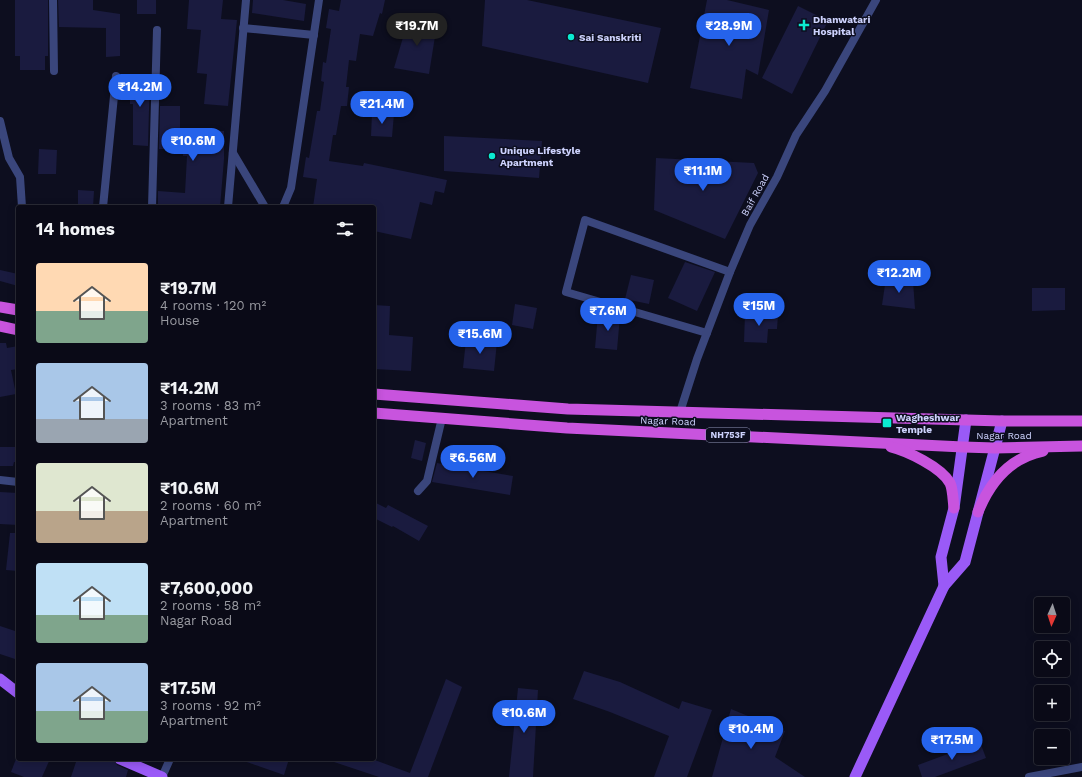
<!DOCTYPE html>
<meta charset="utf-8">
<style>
body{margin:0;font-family:"Work Sans",sans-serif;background:#181824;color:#f1f3f6;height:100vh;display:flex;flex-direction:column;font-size:15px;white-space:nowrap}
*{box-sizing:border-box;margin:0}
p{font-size:13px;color:#999aa1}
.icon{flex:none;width:22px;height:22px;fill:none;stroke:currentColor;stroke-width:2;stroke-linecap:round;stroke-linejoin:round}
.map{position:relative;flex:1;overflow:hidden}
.sheet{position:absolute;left:16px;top:205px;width:360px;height:556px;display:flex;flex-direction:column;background:#0a0a17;border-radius:4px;box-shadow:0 2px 10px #0003,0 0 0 1px #2a2b36}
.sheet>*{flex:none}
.needle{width:26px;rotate:183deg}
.buttons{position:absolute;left:1034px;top:597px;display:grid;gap:8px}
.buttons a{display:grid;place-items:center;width:36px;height:36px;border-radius:4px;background:#0a0a17;box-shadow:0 2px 10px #0003,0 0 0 1px #2a2b36;font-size:20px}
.price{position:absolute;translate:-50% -34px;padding:0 9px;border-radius:14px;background:#2563eb;color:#fff;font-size:13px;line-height:26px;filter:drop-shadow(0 1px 2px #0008)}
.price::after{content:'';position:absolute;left:50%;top:24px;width:12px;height:9px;margin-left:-6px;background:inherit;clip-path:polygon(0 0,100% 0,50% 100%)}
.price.selected{background:#222;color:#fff}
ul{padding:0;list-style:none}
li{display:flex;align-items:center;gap:12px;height:100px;padding:0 20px}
li span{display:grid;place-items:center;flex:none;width:112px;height:80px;border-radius:4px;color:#555}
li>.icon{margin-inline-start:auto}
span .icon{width:48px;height:48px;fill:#fffc;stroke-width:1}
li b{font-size:17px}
h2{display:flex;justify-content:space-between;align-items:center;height:48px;padding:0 20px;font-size:17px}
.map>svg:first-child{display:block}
.building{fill:#1a1b3f}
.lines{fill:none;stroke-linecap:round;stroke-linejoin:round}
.minor{stroke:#3a467c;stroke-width:8}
.primary{stroke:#9a5af7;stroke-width:11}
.trunk{stroke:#c854de;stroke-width:11}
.poi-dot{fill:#0bebd1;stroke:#0d0e1f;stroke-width:1.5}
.labels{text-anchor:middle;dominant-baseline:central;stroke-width:3;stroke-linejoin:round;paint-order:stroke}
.shield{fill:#0d0e1f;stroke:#9397ba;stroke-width:1}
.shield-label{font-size:9px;font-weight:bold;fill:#cdd2fd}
.poi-label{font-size:10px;font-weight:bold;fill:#cdd2fd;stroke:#0d0e1f;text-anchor:start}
.street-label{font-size:10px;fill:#cdd2fd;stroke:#0d0e1f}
</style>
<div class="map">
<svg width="1082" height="777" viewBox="0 0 1082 777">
<rect width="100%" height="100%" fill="#0d0e1f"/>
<g class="building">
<polygon points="15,0 48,0 48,56 45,56 45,70 20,70 20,56 15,56"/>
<polygon points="58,0 93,0 93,10 120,14 120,56 106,57 106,28 59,27"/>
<rect x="137" y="0" width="19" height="14"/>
<polygon points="189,0 223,0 221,19 237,20 228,106 204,104 207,74 197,73 201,30 187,29"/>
<polygon points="253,0 283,0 306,4 304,21 252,13"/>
<polygon points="341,0 385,0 382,14 380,13 373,36 360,34 356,61 349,60 346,87 349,87 347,106 341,106 336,135 333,135 329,161 363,166 364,163 447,180 444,193 435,191 432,205 420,202 411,239 374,231 374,207 313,207 317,179 303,177 306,157 309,158 317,111 320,111 324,82 321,81 323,62 326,63 331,29 326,28 329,9 339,11"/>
<polygon points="485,0 527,0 661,28 648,83 482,46"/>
<polygon points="707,0 727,0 769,10 758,75 746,69 742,99 690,88"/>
<polygon points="798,6 828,21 792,94 762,78"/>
<polygon points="409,17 437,24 429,74 394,68"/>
<polygon points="130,74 150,74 148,146 133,145 133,104 130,104"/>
<polygon points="160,106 180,106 180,130 224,131 224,159 220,207 158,207 158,191 185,193 187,156 183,156 183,149 159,149"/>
<polygon points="372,113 394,114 392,137 371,136"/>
<polygon points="444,136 542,141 539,178 444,171"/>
<polygon points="39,149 57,150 56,174 38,174"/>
<polygon points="656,158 754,163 758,173 725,239 654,210"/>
<polygon points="78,190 94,191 93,207 78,207"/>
<polygon points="685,262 715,272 697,311 668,298"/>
<polygon points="0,270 18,274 18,286 0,281"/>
<polygon points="631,275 654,280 649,304 625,299"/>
<polygon points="886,278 913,281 915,309 882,305"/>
<polygon points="1032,288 1065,288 1065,310 1032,311"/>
<polygon points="515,304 537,308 533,329 512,325"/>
<polygon points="374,305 390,306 389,335 413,337 411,371 374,369"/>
<polygon points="745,313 778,315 777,329 768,329 767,343 744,342"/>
<polygon points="598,314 620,316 617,350 595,348"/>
<polygon points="466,340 497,342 494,371 463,368"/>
<polygon points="0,343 6,343 7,348 18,346 18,369 11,370 16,394 0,397"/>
<polygon points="415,440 426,443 422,461 411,458"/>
<polygon points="0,447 18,447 18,462 14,462 13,466 0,466"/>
<polygon points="437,463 513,476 510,495 432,482"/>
<polygon points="0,492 18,493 18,525 0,524"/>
<polygon points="374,502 386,508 388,505 428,526 419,541 393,526 392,527 374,518"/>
<polygon points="10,533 18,533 18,571 6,570"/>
<polygon points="0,626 18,632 18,660 0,654"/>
<polygon points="584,671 620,682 679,709 682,701 712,710 687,777 654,777 669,736 610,712 573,699"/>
<polygon points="446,679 462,687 428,777 379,777 331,761 332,759 372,759 410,773"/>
<polygon points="518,688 538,690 533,777 509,777"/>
<polygon points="731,709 785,731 775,757 805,777 712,777"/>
<polygon points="980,742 986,758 935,777 922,777 918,765"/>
<polygon points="16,759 50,759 42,777 24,777 11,772"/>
<polygon points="77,759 113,759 117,765 128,770 126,777 71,777"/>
<polygon points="244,759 289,759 284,775 244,761"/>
</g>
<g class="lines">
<g class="minor">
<polyline points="53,0 54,71"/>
<polyline points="243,28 314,35"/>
<polyline points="0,121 9,158 20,177 22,207"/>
<polyline points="233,153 265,207"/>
<polyline points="103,207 116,76"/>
<polyline points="152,207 157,30"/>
<polyline points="228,207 246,0"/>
<polyline points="283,207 291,188 319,0"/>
<polyline points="707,333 566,292 585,220 730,272"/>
<polyline points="680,412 697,359 730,272 750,225 777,177 796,135 825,91 876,0"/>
<polyline points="0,480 18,482"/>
<polyline points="418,491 427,481 442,418"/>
<polyline points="162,777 170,759"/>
<polyline points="1029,777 1082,767"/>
</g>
<g class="primary">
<polyline points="944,586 941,557 954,508 966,420"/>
<polyline points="0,679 18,693"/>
<polyline points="120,759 162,777"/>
<polyline points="855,777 944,586 965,562 1002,421"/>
</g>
<g class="trunk">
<polyline points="0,307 18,310"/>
<polyline points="0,326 18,330"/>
<polyline points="374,394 568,409 1002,421 1082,421"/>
<polyline points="374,413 567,428 963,447 995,448 1082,446"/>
<path d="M891 447C907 451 941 467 950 483 953 489 953 501 954 508"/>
<path d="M978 512C990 482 1009 458 1043 451"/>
</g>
</g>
<g class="poi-dot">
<path d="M802 19h4v4h4v4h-4v4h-4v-4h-4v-4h4z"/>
<circle cx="571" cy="37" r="4"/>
<circle cx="492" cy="156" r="4"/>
<rect x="882" y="418" width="10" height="10" rx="2"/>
</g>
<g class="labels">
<rect class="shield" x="706" y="428" width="44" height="14" rx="3"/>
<g class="shield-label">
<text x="728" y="435">NH753F</text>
</g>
<g class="poi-label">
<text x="813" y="19">Dhanwatari<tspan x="813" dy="12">Hospital</tspan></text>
<text x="579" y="37">Sai Sanskriti</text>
<text x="500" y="150">Unique Lifestyle<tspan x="500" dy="12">Apartment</tspan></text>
<text x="896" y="417">Wagheshwar<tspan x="896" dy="12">Temple</tspan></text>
</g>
<g class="street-label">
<text transform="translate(755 195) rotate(-61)">Baif Road</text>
<text transform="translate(668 421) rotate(2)">Nagar Road</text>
<text x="1004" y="435">Nagar Road</text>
</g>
</g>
</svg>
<div class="buttons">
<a><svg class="needle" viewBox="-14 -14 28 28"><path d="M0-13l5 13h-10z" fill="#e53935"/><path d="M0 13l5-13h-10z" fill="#999aa1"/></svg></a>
<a><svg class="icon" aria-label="locate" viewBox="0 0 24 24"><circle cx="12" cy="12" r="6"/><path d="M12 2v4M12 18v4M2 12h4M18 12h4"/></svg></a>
<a>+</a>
<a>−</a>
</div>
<b class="price selected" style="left:417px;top:47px">₹19.7M</b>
<b class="price" style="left:729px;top:47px">₹28.9M</b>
<b class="price" style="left:140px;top:108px">₹14.2M</b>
<b class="price" style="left:382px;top:125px">₹21.4M</b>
<b class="price" style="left:193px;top:162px">₹10.6M</b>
<b class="price" style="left:703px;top:192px">₹11.1M</b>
<b class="price" style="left:899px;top:294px">₹12.2M</b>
<b class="price" style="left:759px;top:327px">₹15M</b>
<b class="price" style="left:608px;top:332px">₹7.6M</b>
<b class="price" style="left:480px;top:355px">₹15.6M</b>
<b class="price" style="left:473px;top:479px">₹6.56M</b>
<b class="price" style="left:524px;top:734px">₹10.6M</b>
<b class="price" style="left:751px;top:750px">₹10.4M</b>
<b class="price" style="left:952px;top:761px">₹17.5M</b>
<section class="sheet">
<h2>14 homes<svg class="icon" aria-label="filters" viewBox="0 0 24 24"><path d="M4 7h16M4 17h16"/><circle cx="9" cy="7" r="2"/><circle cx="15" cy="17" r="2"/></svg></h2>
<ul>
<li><span style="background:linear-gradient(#ffd9b3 60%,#7fa58c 0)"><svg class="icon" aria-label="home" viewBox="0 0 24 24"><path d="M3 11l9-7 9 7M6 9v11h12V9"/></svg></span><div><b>₹19.7M</b><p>4 rooms · 120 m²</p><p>House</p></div></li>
<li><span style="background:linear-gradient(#a9c7e8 70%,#9aa5b1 0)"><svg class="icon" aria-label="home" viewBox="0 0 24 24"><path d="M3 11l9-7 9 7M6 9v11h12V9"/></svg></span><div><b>₹14.2M</b><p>3 rooms · 83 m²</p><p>Apartment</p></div></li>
<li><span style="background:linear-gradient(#dfe7d0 60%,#b9a48a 0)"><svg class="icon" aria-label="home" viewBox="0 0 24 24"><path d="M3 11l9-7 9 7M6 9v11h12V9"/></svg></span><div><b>₹10.6M</b><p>2 rooms · 60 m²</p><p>Apartment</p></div></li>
<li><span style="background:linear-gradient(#bfe0f5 65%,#7fa58c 0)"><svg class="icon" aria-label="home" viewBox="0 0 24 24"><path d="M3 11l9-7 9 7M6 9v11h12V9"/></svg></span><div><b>₹7,600,000</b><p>2 rooms · 58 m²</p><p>Nagar Road</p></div></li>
<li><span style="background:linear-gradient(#a9c7e8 60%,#7fa58c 0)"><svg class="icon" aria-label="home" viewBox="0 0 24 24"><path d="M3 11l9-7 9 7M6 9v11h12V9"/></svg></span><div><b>₹17.5M</b><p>3 rooms · 92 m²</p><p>Apartment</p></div></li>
</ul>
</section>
</div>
